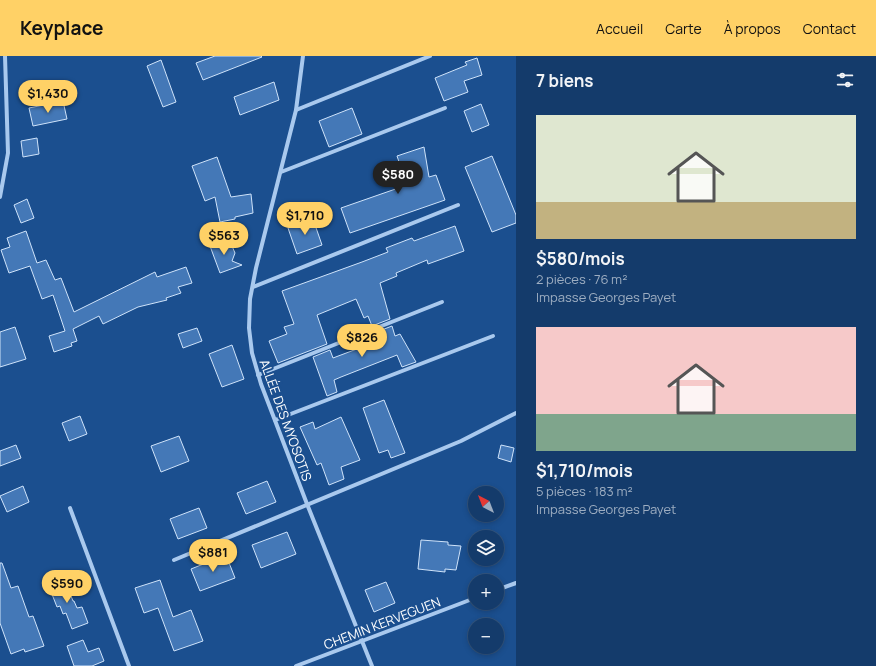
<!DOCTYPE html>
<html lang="fr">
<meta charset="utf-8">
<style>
body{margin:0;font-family:Manrope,sans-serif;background:#214673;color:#f1f3f6;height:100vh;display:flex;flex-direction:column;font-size:15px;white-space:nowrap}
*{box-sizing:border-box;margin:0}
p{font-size:13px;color:#9dadc1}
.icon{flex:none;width:22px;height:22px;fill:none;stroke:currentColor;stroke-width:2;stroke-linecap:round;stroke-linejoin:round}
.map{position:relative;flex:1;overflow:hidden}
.drawer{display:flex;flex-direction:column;background:#143b6b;width:360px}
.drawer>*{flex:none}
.needle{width:26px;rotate:318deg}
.controls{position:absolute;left:468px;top:430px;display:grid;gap:8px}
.controls a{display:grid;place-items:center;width:36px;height:36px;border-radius:50%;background:#143b6b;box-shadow:0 2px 6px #0003,0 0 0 1px #33557e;font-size:20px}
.price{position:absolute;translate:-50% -34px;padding:0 9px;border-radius:14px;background:#ffd166;color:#111;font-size:13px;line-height:26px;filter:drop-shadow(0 1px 2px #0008)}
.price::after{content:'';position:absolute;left:50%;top:24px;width:12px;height:9px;margin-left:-6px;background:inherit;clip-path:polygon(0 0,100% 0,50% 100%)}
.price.on{background:#222;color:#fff}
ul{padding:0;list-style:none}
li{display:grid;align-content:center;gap:8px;height:212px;padding:0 20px}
li span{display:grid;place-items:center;height:124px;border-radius:0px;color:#555}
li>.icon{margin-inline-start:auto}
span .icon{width:72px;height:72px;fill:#fffc;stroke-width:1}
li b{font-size:17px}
h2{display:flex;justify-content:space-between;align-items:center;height:48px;padding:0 20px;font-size:17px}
header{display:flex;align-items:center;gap:24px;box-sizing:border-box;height:56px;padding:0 20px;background:#ffd166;color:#111}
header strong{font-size:19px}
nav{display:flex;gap:22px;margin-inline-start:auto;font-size:14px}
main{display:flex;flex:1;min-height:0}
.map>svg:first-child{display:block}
.building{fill:#4478b7;stroke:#cfe3fa}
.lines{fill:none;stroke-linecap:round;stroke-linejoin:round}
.street{stroke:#a9c9ee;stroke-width:4}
.labels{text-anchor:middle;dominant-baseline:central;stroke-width:4;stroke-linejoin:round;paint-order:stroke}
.street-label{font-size:13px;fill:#fff;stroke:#1b4f8f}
</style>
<header>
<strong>Keyplace</strong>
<nav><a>Accueil</a><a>Carte</a><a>À propos</a><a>Contact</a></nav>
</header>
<main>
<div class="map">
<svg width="516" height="610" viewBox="0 0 516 610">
<rect width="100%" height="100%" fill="#1b4f8f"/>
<g class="building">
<polygon points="215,0 261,0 262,1 203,24 196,7"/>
<polygon points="477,2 482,19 464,25 468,36 444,45 435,22 467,9 465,6"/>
<polygon points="161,4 176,46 163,51 147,10"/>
<polygon points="274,26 279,44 240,59 234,41"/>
<polygon points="63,45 67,63 33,70 29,52"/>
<polygon points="481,48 489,69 472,76 464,55"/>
<polygon points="352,52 362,78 329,91 319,65"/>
<polygon points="37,82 39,98 23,101 21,85"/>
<polygon points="424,91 429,121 436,119 445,144 350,177 341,152 407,129 397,100"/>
<polygon points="492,100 516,159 516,167 492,176 465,111"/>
<polygon points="217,101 231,141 251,138 253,157 235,161 235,163 220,166 215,141 205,145 192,110"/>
<polygon points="27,143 34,162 21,167 14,149"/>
<polygon points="313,163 322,189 297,198 288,172"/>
<polygon points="455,170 464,195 428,208 427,204 396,217 397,220 380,227 390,263 372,270 368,260 364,262 356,243 317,259 327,288 278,307 269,285 287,278 284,271 294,268 282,235 362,206 388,196 386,192 412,182 414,185"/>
<polygon points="26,175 37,207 46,204 55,224 61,222 74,256 155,216 157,221 186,211 192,227 178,231 181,237 166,242 167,244 138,251 103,268 99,260 73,273 77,285 71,287 72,290 54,296 49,280 65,275 53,239 42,243 30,210 9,217 1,194 10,191 7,182"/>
<polygon points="229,183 235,197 232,205 242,209 220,217 210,190"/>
<polygon points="392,270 395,280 400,278 416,306 402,311 397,299 341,321 334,324 337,336 327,340 313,301 330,294 333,302 378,285 374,277"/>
<polygon points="15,271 26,303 0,311 0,276"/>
<polygon points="197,272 202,285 183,292 178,278"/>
<polygon points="232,289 244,323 222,331 209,298"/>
<polygon points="384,344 405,397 391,402 388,394 379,397 363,352"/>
<polygon points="80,360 87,378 69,385 62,367"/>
<polygon points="341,361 360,404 341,411 344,423 329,429 321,407 317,409 300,371 313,366 315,373"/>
<polygon points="179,380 189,405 161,416 151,390"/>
<polygon points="16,389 21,402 0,410 0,395"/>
<polygon points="501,389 514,392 511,406 498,402"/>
<polygon points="267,425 276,446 246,458 237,437"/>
<polygon points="23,430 29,446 7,456 0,440"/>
<polygon points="199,452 207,472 178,483 170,463"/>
<polygon points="287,476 296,498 261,512 252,489"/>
<polygon points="421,484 448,486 448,489 461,490 456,514 445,513 445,516 418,513"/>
<polygon points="226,499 235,522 200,535 191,513"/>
<polygon points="0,507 2,507 11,532 18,530 29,561 33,560 44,590 25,596 24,593 11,598 0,567"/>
<polygon points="64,522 73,545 74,545 77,552 82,551 88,567 72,573 66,557 63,558 60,550 57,551 48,528"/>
<polygon points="160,524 173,561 191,554 203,585 174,595 158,552 144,557 135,532"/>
<polygon points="386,526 395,547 374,556 365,534"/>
<polygon points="83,584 88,596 99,592 104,605 92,610 74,610 67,590"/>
</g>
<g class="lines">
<g class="street">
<polyline points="303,0 296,54 256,212 250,243 249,272 252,297 261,328 307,448 372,610"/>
<polyline points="296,54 430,0"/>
<polyline points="281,116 445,52"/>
<polyline points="0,141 8,97 5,0"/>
<polyline points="253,231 458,149"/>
<polyline points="258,319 442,246"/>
<polyline points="275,364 493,280"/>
<polyline points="70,452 129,610"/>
<polyline points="174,504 461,385 516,357"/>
<polyline points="497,534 516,527"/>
<polyline points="296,610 475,542"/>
</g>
</g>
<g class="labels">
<g class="street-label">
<text transform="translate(286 364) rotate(70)">ALLÉE DES MYOSOTIS</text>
<text transform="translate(382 567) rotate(-21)">CHEMIN KERVEGUEN</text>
</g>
</g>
</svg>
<div class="controls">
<a><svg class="needle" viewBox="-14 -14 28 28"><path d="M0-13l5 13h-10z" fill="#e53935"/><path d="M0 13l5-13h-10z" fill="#9dadc1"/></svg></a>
<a><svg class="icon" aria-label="layers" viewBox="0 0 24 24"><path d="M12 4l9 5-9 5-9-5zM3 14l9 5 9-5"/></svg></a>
<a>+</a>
<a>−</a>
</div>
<b class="price" style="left:48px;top:58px">$1,430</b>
<b class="price on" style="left:398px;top:139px">$580</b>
<b class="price" style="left:305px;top:180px">$1,710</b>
<b class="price" style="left:224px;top:200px">$563</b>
<b class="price" style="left:362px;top:302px">$826</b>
<b class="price" style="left:213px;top:517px">$881</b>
<b class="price" style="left:67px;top:548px">$590</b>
</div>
<section class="drawer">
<h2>7 biens<svg class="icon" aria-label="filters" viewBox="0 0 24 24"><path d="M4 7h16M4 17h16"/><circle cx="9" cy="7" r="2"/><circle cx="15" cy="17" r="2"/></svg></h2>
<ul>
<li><span style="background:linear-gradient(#dfe7d0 70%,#c2b280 0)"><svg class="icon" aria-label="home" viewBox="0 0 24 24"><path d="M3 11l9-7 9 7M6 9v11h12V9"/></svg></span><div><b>$580/mois</b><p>2 pièces · 76 m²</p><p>Impasse Georges Payet</p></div></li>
<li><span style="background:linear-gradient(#f6c9c9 70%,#7fa58c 0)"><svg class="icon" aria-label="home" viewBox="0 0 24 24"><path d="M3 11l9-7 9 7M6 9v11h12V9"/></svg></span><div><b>$1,710/mois</b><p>5 pièces · 183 m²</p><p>Impasse Georges Payet</p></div></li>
</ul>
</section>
</main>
